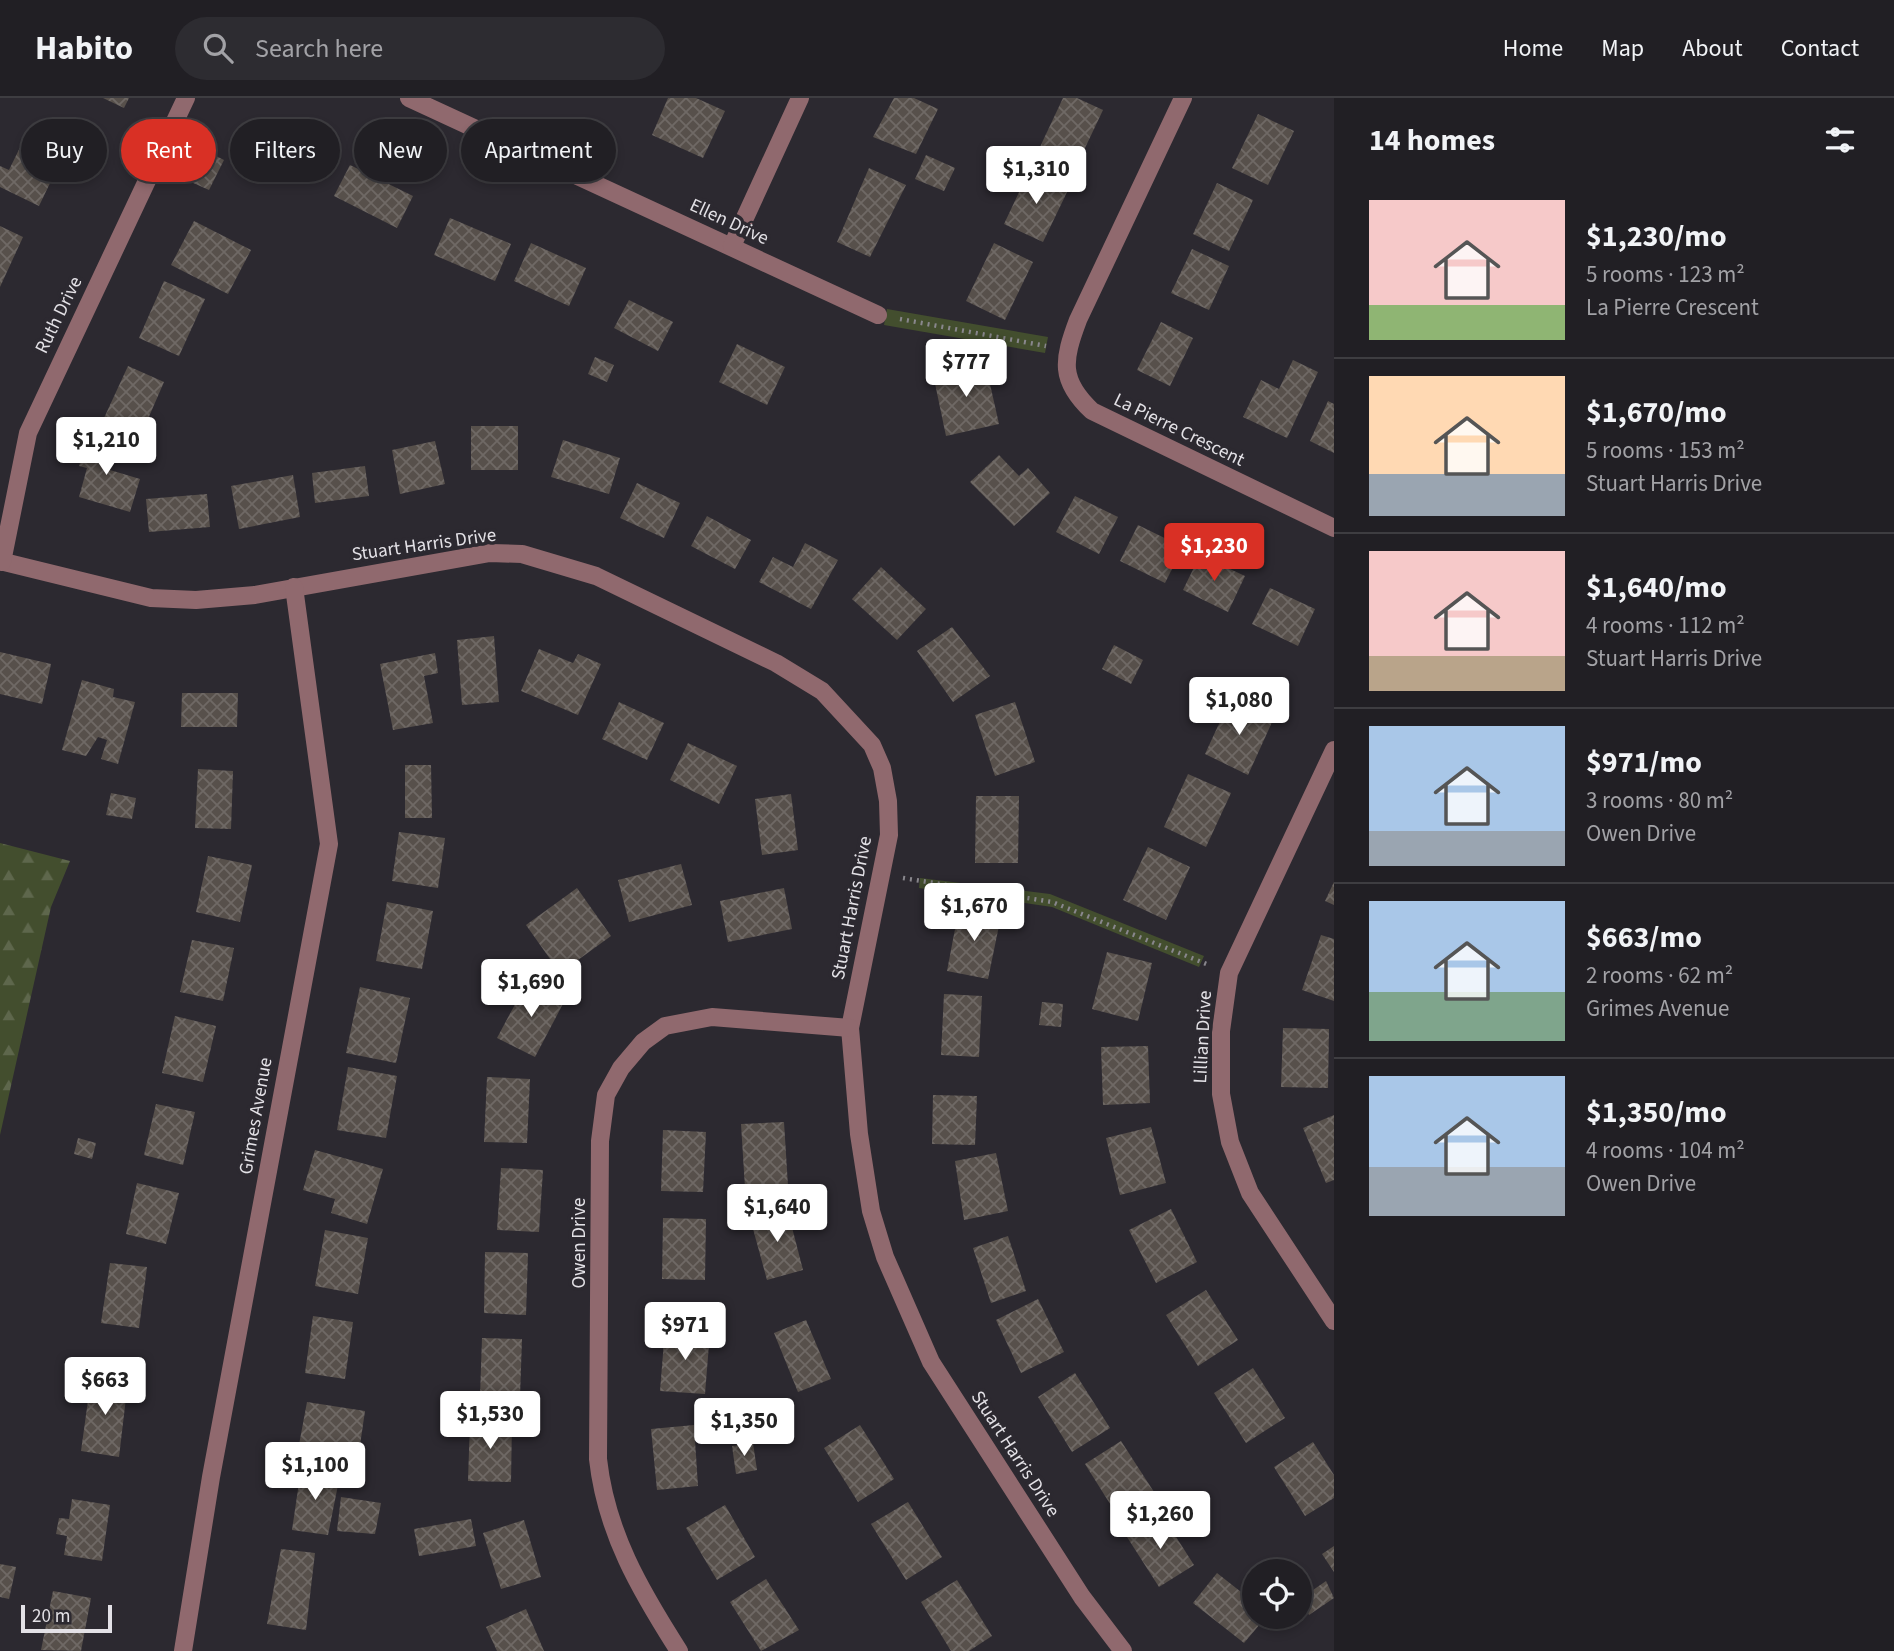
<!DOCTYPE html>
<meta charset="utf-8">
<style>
body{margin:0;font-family:"Source Sans 3",sans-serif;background:#2d2c31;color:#f1f3f6;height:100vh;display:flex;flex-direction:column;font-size:26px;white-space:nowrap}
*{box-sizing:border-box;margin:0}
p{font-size:23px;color:#a2a2a6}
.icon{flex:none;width:38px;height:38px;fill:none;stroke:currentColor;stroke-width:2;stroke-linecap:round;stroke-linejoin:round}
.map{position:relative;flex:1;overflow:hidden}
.side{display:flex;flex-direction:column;background:#211f24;width:560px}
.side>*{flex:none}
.top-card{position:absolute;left:21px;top:21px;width:665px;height:63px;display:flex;gap:14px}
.controls{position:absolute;left:1242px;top:1461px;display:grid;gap:14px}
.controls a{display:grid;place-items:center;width:70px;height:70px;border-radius:50%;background:#211f24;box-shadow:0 4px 10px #0003,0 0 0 2px #3e3d41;font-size:35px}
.scale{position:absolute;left:21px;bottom:18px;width:91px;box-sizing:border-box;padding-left:7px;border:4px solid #e3e1e6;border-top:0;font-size:19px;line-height:24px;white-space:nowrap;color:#e3e1e6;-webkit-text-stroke:5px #2c2930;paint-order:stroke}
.price{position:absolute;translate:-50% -60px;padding:0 16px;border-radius:7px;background:#fff;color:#222;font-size:23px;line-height:46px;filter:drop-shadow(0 2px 4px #0008)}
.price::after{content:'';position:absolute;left:50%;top:42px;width:21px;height:16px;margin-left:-10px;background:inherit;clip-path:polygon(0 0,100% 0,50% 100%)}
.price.on{background:#d93025;color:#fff}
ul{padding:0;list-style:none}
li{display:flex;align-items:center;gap:21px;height:175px;padding:0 35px}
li+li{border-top:2px solid #3e3d41}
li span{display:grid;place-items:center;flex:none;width:196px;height:140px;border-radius:0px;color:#555}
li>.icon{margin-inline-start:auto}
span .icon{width:84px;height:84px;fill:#fffc;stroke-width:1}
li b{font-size:30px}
h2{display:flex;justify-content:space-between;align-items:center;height:84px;padding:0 35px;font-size:30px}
.pill{padding:0 24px;border-radius:32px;background:#211f24;box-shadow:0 4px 10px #0003,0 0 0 2px #3e3d41;font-size:24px;line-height:63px}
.pill.on{background:#d93025;color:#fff}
header{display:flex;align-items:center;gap:42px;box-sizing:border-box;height:98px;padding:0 35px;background:#211f24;border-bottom:2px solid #3e3d41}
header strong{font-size:33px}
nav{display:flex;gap:38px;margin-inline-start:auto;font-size:24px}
.search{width:490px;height:63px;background:#2d2c31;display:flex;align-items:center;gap:18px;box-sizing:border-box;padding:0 24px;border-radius:38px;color:#a2a2a6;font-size:26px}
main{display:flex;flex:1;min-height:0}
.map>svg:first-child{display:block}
.forest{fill:url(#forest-firs)}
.park{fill:#434e2e}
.building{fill:url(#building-cross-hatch)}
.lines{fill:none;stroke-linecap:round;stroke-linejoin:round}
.path{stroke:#89878d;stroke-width:4.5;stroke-dasharray:2 5;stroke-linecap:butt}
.minor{stroke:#90696e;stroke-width:18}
.labels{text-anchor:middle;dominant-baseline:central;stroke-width:7;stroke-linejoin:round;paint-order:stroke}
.street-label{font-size:19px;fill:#e3e1e6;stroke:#2c2930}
</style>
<header>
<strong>Habito</strong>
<div class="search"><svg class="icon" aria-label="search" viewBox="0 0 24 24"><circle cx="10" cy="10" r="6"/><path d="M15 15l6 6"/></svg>Search here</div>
<nav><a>Home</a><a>Map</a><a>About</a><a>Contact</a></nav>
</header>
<main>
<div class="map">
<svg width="1334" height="1553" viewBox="0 0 1334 1553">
<defs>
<pattern id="forest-firs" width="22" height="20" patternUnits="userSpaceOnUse" patternTransform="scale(1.75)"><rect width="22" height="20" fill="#434e2e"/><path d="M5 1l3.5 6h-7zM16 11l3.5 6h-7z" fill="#5e674c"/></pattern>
<pattern id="building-cross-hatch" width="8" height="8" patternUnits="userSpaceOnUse" patternTransform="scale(1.75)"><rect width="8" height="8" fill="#57504b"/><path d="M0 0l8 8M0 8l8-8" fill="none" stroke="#6f6965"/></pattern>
</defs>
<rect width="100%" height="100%" fill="#2c2930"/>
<polygon class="forest" points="0,745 70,763 51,809 0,1037"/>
<g class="park">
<polygon points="887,211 1048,239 1045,255 884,227"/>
<polygon points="920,780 1050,796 1204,858 1199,869 1052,809 919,790"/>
</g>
<g class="building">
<polygon points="103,0 129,0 124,10"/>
<polygon points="668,0 696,0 725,13 703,60 652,37"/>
<polygon points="894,0 914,0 938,11 916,56 873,39"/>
<polygon points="1063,0 1077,0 1103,12 1076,69 1039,51"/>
<polygon points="1258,16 1294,33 1268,87 1232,70"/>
<polygon points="250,26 303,52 287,85 234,59"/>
<polygon points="27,35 65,54 39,108 0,89 0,68 9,72"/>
<polygon points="206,53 224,62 209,92 191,84"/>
<polygon points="926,57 955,70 944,93 915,81"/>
<polygon points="350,67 413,98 397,130 334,98"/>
<polygon points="869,70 906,87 870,159 837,144"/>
<polygon points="1030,71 1069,90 1043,144 1004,126"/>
<polygon points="1217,85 1253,102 1229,153 1193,136"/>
<polygon points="450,120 511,146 495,183 434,157"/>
<polygon points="194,123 251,152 228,196 171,167"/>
<polygon points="0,128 23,139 0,189"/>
<polygon points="531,145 586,170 569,208 514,183"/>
<polygon points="994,145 1033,164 1005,222 966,203"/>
<polygon points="1192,151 1229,168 1209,212 1171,195"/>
<polygon points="164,183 205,201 179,258 139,240"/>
<polygon points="629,202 673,224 658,253 614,230"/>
<polygon points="1161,224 1193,240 1170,288 1137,272"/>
<polygon points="737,246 785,269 767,307 719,284"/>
<polygon points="595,259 614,267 607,284 588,276"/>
<polygon points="1293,262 1318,274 1287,340 1243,319 1261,282 1279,291"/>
<polygon points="985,264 999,326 946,338 933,276"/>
<polygon points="128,268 164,284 141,337 104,320"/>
<polygon points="1328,303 1334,306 1334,355 1310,343"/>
<rect x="471" y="328" width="47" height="44"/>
<polygon points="88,338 117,347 110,372 140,381 130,414 79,399 87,370 79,368"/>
<polygon points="563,342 620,360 609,396 551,379"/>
<polygon points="435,343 445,386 400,396 392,352"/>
<polygon points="999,357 1019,378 1028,370 1050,395 1014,428 970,384"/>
<polygon points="365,368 369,398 315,405 312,375"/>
<polygon points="293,377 300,419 239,431 231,388"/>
<polygon points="637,385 680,405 664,440 620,420"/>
<polygon points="207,396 210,429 149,434 146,401"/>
<polygon points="1075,398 1118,419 1099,456 1056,434"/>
<polygon points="707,418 751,442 735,471 691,448"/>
<polygon points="1138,427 1183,449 1165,485 1120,463"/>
<polygon points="805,445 838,462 811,511 759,484 773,459 793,469"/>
<polygon points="1200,457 1245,478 1228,514 1183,492"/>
<polygon points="881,469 926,511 897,542 852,501"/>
<polygon points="1270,490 1315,511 1298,548 1252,526"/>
<polygon points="952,529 990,578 953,604 917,553"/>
<polygon points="494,538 499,604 462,607 457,542"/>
<polygon points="1114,547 1143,562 1131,586 1102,571"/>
<polygon points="539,551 573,565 578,556 601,566 578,617 521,593"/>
<polygon points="0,554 51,566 42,606 0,596"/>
<polygon points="435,555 438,575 424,578 433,625 393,632 380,566"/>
<polygon points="82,582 114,591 113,599 135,604 118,666 101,661 107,642 98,639 86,658 62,652"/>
<polygon points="182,595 238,595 237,629 181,629"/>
<polygon points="1230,602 1273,622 1248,677 1205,656"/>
<polygon points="619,604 664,625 647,662 602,641"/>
<polygon points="1015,604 1035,664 995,678 975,617"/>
<polygon points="688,645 737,668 719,706 670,682"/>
<polygon points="405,667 431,667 432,720 405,720"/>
<polygon points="198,671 233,673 231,731 195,730"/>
<polygon points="1188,676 1231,695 1206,749 1164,729"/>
<polygon points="111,695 136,700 132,721 106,717"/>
<polygon points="791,696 798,752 762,757 755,701"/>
<polygon points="976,698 1019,698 1018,765 975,765"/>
<polygon points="399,734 445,740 438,790 392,783"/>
<polygon points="1148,749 1190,769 1166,822 1123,802"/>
<polygon points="208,758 252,767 240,824 196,814"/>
<polygon points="681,766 692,807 629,824 618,782"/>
<polygon points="1334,784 1334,807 1325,803"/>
<polygon points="577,790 611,838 560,875 526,827"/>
<polygon points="784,790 792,831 728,844 720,803"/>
<polygon points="387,804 433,813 422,871 376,863"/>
<polygon points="959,810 1001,818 988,881 947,873"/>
<polygon points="1321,837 1334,841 1334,903 1302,892"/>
<polygon points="192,842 234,850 223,903 180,894"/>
<polygon points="1107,854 1152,865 1138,923 1092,911"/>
<polygon points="528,882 565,902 535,959 497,940"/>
<polygon points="360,889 410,900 396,965 346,955"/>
<polygon points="944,896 982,898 979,959 941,957"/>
<polygon points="1042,904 1063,906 1061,929 1039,927"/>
<polygon points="175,918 216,928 203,984 162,975"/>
<polygon points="1283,930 1329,931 1328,990 1281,989"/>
<polygon points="1148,948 1150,1005 1103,1007 1101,949"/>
<polygon points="348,969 397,978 386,1040 337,1032"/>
<polygon points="487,979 530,981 527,1045 484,1044"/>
<polygon points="933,997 977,998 975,1047 932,1046"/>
<polygon points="156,1006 195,1014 183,1067 144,1057"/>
<polygon points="1334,1017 1334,1082 1326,1085 1303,1030"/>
<polygon points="784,1024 788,1088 745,1090 741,1026"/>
<polygon points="1151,1029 1166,1085 1120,1097 1106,1040"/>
<polygon points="663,1032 706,1034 703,1094 661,1093"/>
<polygon points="78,1040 96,1045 92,1061 74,1056"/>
<polygon points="315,1052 383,1071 367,1126 331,1115 335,1101 303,1092"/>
<polygon points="996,1055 1008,1113 964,1122 955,1063"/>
<polygon points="501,1070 543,1072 539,1134 497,1132"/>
<polygon points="137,1085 179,1095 166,1146 126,1136"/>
<polygon points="787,1110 803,1172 767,1182 750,1120"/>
<polygon points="1171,1111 1197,1164 1156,1185 1129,1132"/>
<polygon points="663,1120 706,1121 705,1182 662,1181"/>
<polygon points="325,1132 368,1140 358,1196 315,1188"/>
<polygon points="1008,1138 1026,1193 991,1205 973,1150"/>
<polygon points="485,1154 528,1155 526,1217 484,1215"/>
<polygon points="110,1165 147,1169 139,1230 101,1225"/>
<polygon points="1206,1192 1238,1242 1198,1268 1166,1217"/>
<polygon points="1038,1201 1064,1254 1021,1275 996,1222"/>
<polygon points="313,1218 353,1224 345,1281 305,1275"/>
<polygon points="806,1222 831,1281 798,1294 774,1235"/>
<polygon points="665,1231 710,1234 705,1296 660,1293"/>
<polygon points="482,1240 522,1241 520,1299 480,1298"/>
<polygon points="1253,1270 1285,1320 1246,1345 1214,1295"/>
<polygon points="1075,1275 1110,1330 1072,1354 1038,1299"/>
<polygon points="95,1278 128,1283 119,1359 81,1353 89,1295 93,1296"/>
<polygon points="307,1304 365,1313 358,1361 298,1352"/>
<polygon points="470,1322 512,1323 511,1384 468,1383"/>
<polygon points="694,1327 698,1388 657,1392 651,1331"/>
<polygon points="860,1327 894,1381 858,1404 824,1350"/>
<polygon points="1121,1343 1154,1394 1117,1417 1085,1366"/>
<polygon points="1313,1344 1334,1377 1334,1400 1305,1418 1274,1369"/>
<polygon points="753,1345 757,1372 736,1376 732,1348"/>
<polygon points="301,1371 340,1377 328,1437 292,1432"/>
<polygon points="341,1399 381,1405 375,1436 337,1433"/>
<polygon points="72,1401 110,1407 102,1463 64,1457 67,1438 56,1436 59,1420 69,1421"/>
<polygon points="908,1404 942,1459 906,1482 871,1426"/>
<polygon points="725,1407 755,1459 717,1482 686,1430"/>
<polygon points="1162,1417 1194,1467 1159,1489 1127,1439"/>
<polygon points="471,1421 476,1448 419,1458 414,1431"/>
<polygon points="524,1422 541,1479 501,1491 483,1435"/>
<polygon points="1334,1448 1334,1474 1322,1456"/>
<polygon points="281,1451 315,1455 306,1532 267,1526"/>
<polygon points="0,1466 16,1469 9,1501 0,1499"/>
<polygon points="1217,1475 1255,1505 1255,1519 1266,1519 1244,1545 1193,1505"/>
<polygon points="766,1481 799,1532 761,1553 730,1504"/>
<polygon points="957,1482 992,1538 969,1553 951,1553 921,1504"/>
<polygon points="1326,1483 1334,1500 1309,1517 1300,1501"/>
<polygon points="53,1493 91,1500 81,1553 41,1552"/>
<polygon points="526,1511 544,1553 497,1553 486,1529"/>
</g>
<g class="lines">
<g class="path">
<polyline points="900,221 1046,248"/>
<polyline points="903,780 1052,804 1209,867"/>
</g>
<g class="minor">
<polyline points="409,0 878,217"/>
<path d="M1183 0 1078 222C1063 262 1059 282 1092 313L1334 430"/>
<polyline points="732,148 800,0"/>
<polyline points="0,463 151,500 196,502 255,497 490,455 522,456 596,478 776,565 822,593 872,647 882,670 888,703 889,737 850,930 859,1036 871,1113 885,1159 931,1264 1082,1499 1123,1553"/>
<polyline points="2,464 28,335 186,0"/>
<polyline points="1334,652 1229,875 1221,933 1221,996 1230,1044 1250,1095 1334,1223"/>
<polyline points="183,1553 211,1379 329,746 294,489"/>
<path d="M679 1553C640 1492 606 1434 598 1361L600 1043 606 997 621 970 643 944 665 928 712 919 850 930"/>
</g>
</g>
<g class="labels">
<g class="street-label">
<text transform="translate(729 124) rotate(25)">Ellen Drive</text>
<text transform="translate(59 217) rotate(-64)">Ruth Drive</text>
<text transform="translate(1179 332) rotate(26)">La Pierre Crescent</text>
<text transform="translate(424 447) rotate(-8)">Stuart Harris Drive</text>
<text transform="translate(852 810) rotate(-79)">Stuart Harris Drive</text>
<text transform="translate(1203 939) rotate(-87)">Lillian Drive</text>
<text transform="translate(256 1018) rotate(-80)">Grimes Avenue</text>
<text transform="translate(579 1145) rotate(-90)">Owen Drive</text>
<text transform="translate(1015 1356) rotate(57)">Stuart Harris Drive</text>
</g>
</g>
</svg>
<div class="controls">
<a><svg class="icon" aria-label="locate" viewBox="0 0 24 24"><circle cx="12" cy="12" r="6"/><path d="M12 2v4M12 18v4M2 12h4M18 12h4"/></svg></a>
</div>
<div class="scale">20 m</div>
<b class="price" style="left:1036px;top:108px">$1,310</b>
<b class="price" style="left:966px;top:301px">$777</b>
<b class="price" style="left:106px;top:379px">$1,210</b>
<b class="price on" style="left:1214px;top:485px">$1,230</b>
<b class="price" style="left:1239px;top:639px">$1,080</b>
<b class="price" style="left:974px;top:845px">$1,670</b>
<b class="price" style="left:531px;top:921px">$1,690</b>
<b class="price" style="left:777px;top:1146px">$1,640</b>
<b class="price" style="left:685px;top:1264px">$971</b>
<b class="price" style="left:105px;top:1319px">$663</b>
<b class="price" style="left:490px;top:1353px">$1,530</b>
<b class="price" style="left:744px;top:1360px">$1,350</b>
<b class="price" style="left:315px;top:1404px">$1,100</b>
<b class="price" style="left:1160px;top:1453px">$1,260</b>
<div class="top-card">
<a class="pill">Buy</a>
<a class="pill on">Rent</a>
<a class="pill">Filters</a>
<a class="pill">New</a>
<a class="pill">Apartment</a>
</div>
</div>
<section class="side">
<h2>14 homes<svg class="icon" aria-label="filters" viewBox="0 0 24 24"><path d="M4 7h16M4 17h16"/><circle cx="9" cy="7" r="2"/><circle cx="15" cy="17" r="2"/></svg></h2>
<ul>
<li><span style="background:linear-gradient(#f6c9c9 75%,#8fb573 0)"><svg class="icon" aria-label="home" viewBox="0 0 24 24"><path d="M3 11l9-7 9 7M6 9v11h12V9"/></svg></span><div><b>$1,230/mo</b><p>5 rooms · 123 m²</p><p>La Pierre Crescent</p></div></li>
<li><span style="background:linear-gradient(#ffd9b3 70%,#9aa5b1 0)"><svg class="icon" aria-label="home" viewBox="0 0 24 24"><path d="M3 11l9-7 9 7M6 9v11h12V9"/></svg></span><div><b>$1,670/mo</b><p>5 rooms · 153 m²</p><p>Stuart Harris Drive</p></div></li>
<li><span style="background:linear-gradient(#f6c9c9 75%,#b9a48a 0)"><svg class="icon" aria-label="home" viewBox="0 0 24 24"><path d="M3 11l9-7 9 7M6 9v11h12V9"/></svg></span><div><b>$1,640/mo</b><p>4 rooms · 112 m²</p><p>Stuart Harris Drive</p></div></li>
<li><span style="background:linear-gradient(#a9c7e8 75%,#9aa5b1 0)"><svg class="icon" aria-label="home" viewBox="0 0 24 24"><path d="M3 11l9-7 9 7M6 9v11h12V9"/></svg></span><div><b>$971/mo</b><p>3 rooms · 80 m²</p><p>Owen Drive</p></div></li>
<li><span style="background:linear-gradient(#a9c7e8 65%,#7fa58c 0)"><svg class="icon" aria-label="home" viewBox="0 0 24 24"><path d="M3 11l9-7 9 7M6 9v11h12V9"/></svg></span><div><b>$663/mo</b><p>2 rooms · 62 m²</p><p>Grimes Avenue</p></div></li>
<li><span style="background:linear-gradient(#a9c7e8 65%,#9aa5b1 0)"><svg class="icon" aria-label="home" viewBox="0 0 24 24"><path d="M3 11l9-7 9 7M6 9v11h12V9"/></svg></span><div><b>$1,350/mo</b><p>4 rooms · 104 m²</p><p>Owen Drive</p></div></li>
</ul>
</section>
</main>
